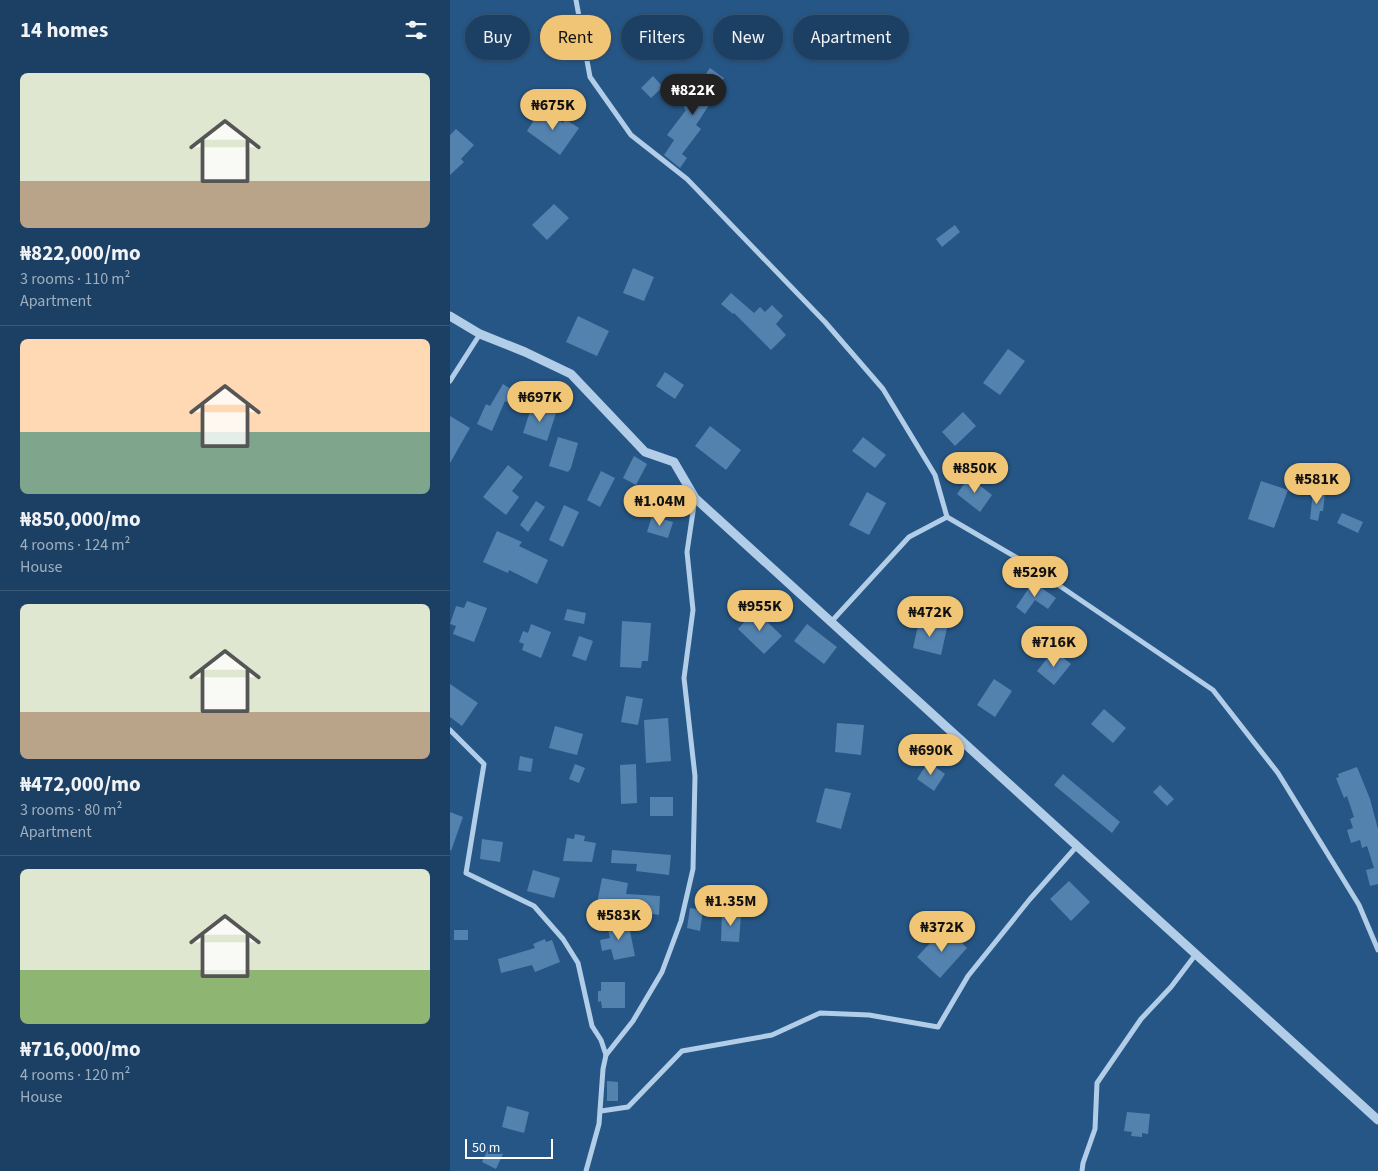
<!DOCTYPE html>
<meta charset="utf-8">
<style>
body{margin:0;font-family:"Source Sans 3",sans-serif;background:#25476a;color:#f1f3f6;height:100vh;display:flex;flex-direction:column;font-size:19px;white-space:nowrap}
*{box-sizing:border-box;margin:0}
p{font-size:16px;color:#a0afbf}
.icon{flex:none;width:28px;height:28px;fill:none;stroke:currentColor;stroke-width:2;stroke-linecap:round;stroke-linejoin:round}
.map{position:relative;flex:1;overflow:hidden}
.drawer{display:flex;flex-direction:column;background:#1c4064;width:450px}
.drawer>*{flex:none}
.top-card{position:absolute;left:15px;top:15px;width:475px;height:45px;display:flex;gap:10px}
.scale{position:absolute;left:15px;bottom:12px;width:88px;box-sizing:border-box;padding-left:5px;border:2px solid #fff;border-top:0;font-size:14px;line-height:18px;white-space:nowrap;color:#fff;-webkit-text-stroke:4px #265685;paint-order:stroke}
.price{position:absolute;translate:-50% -42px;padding:0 11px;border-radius:18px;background:#f0c576;color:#111;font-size:16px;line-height:32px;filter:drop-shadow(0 1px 2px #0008)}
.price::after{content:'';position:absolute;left:50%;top:30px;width:15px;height:11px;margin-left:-8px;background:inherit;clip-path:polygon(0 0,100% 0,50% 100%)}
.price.active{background:#222;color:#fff}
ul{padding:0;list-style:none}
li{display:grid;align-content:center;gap:10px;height:265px;padding:0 20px}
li+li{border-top:1px solid #3a5978}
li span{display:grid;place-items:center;height:155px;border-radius:8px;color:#555}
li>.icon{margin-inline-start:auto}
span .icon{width:90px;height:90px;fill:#fffc;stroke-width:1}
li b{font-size:21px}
h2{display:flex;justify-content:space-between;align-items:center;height:60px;padding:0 20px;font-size:21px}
.pill{padding:0 18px;border-radius:22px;background:#1c4064;box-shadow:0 1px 4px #0004,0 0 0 1px #3a5978;font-size:18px;line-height:45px}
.pill.active{background:#f0c576;color:#111}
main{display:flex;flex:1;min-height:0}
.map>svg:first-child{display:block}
.building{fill:#5382af}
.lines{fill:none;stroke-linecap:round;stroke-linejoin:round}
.minor{stroke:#b1cde8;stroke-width:5}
.tertiary{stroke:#b1cde8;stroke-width:9}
</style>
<main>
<section class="drawer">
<h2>14 homes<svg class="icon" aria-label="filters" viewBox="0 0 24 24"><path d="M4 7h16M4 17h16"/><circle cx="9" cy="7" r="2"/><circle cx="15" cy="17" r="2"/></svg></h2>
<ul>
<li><span style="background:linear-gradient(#dfe7d0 70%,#b9a48a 0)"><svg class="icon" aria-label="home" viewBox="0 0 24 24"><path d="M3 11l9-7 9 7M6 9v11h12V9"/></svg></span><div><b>₦822,000/mo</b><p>3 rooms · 110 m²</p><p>Apartment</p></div></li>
<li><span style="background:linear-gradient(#ffd9b3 60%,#7fa58c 0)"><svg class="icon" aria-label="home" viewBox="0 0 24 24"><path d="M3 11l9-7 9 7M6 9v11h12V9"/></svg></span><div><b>₦850,000/mo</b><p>4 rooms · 124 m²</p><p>House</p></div></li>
<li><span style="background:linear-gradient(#dfe7d0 70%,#b9a48a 0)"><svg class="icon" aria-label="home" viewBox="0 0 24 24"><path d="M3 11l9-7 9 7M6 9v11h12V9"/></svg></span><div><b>₦472,000/mo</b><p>3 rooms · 80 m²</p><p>Apartment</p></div></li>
<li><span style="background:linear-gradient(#dfe7d0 65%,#8fb573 0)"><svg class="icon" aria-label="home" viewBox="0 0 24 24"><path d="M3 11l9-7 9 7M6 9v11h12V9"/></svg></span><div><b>₦716,000/mo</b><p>4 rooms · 120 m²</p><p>House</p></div></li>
</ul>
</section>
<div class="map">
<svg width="928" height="1171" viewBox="0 0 928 1171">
<rect width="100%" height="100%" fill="#265685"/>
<g class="building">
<polygon points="260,68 274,78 271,82 273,84 246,125 251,129 232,154 237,158 230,168 214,155 224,140 217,135 236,110 234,108 236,104 231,101 240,88 244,91"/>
<polygon points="203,76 213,87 201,98 191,88"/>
<polygon points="92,108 113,123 115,119 129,128 110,155 77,131"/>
<polygon points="6,129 24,145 11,159 14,162 0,175 0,135"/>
<polygon points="104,204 119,218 97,240 82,225"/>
<polygon points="505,225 510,232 492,247 486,239"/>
<polygon points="183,268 204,277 194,301 173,293"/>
<polygon points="281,293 304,313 310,307 315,312 322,305 333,316 326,324 336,335 321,350 284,313 283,314 271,304"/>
<polygon points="128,316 159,331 147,356 116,342"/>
<polygon points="558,349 575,361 550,395 533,383"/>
<polygon points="215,372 234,385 225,399 206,386"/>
<polygon points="53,384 69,394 62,405 55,401 42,431 27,424 36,404 40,406"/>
<polygon points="82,405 106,413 97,441 73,433"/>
<polygon points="513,412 526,426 505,446 492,432"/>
<polygon points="0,416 20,428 0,463"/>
<polygon points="260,426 291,450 276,470 245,446"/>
<polygon points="108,437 128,443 121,468 118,472 99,466"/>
<polygon points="413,437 436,455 425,468 402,451"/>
<polygon points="184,456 197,464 186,485 173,478"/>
<polygon points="58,465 73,477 62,491 69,497 56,515 33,497"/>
<polygon points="151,471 165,478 150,507 137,500"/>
<polygon points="519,477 542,495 530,512 507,494"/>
<polygon points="811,481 838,490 824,528 798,519"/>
<polygon points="198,490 217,505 208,517 189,502"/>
<polygon points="417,492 436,503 419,535 399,525"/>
<polygon points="863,492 875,493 873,511 870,511 868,521 860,519"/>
<polygon points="86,501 95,507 78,532 70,525"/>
<polygon points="114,505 129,512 113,547 99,540"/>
<polygon points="892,513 913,522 908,533 887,523"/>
<polygon points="202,516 223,522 218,538 197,532"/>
<polygon points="47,531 72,542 69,546 98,560 87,584 59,570 58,573 33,562"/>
<polygon points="583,582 606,598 598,609 585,600 575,614 566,607"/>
<polygon points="17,601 37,608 24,642 3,634 6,626 0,624 6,606 14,608"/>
<polygon points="117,609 136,613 134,624 114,620"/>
<polygon points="305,610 332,636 314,654 288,629"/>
<polygon points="172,621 201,623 198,661 192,661 191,668 170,667"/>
<polygon points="469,621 497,628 491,655 463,648"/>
<polygon points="81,624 101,632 91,658 72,650 74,644 69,642 73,631 78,633"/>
<polygon points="357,624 387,647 374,664 344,641"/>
<polygon points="129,636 143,641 136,661 122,656"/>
<polygon points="604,650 621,664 604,685 587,671"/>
<polygon points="544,679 562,691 545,717 527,705"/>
<polygon points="0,684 28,703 12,726 0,717"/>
<polygon points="176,696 193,699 188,725 171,722"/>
<polygon points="654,709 676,728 663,743 641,724"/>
<polygon points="218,718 221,761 196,763 194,720"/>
<polygon points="387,723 414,725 411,755 385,752"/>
<polygon points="105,726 133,734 127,755 99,748"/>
<polygon points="70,756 83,759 81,772 68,770"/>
<polygon points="478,762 495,774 484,791 467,779"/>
<polygon points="125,764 135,768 129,783 119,779"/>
<polygon points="186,764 187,803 171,804 170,765"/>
<polygon points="907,767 920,799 928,829 928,884 920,886 916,870 924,868 917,846 912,848 910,840 901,843 897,830 903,828 900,819 904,817 897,796 894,798 886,778 889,777 888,774"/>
<polygon points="613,774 670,822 662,833 604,785"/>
<polygon points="710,785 724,799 717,806 703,792"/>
<polygon points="375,788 401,793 391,829 366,822"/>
<rect x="200" y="797" width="23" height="19"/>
<polygon points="0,812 13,817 1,851 0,850"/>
<polygon points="125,834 135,836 134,841 146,843 142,862 113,861 117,838 124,839"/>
<polygon points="32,839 53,842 50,862 30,859"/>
<polygon points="162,850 221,855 219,875 186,871 187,864 161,863"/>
<polygon points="83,870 110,878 104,898 77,891"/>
<polygon points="152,878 178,883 176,894 210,896 209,915 147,903"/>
<polygon points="619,881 640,902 621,921 600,899"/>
<polygon points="240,908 253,910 250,931 237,928"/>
<polygon points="272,913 291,914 289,942 271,941"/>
<polygon points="178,921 185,956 164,960 161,949 152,951 150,940 160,938 157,925"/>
<polygon points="495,927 517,948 490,978 467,957"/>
<rect x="4" y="930" width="14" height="10"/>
<polygon points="95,939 96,942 102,940 110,962 85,972 82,965 51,973 48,959 85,948 83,944"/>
<polygon points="151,982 175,982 175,1008 152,1008 151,1001 148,1002 148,991 151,991"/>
<polygon points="157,1081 168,1082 168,1101 157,1101"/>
<polygon points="57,1106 79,1112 74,1133 52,1127"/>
<polygon points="677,1112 700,1114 698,1134 692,1133 692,1137 681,1136 682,1132 674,1131"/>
<polygon points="39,1147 53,1154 46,1169 32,1162"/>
</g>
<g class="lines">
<g class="minor">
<polyline points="126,0 140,77 181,135 237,179 375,322 433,389 485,475 497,517"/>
<polyline points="0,381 30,334"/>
<polyline points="381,622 459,537 497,517 576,563 763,690 828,773 909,905 928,950"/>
<polyline points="0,730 34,764 16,873 84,906 113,939 128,963 142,1026 151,1040 156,1055"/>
<polyline points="151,1111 178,1107 232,1051 322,1035 370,1013 419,1015 488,1027 518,976 580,899 627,846"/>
<polyline points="136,1171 149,1124 153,1069 156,1055 183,1021 212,972 231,921 243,869 245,776 234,678 243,610 237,552 245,498"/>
<polyline points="632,1171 633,1163 645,1129 647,1083 691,1019 721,987 746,954"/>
</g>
<polyline class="tertiary" points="0,316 30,334 75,352 121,374 195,452 224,462 245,498 928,1120"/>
</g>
</svg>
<div class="scale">50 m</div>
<b class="price active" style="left:243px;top:116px">₦822K</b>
<b class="price" style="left:103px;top:131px">₦675K</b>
<b class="price" style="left:90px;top:423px">₦697K</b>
<b class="price" style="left:525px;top:494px">₦850K</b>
<b class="price" style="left:867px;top:505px">₦581K</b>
<b class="price" style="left:210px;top:527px">₦1.04M</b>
<b class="price" style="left:585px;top:598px">₦529K</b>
<b class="price" style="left:310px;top:632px">₦955K</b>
<b class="price" style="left:480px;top:638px">₦472K</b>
<b class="price" style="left:604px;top:668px">₦716K</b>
<b class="price" style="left:481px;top:776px">₦690K</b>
<b class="price" style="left:281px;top:927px">₦1.35M</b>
<b class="price" style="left:169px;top:941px">₦583K</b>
<b class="price" style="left:492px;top:953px">₦372K</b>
<div class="top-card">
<a class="pill">Buy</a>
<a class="pill active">Rent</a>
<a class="pill">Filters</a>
<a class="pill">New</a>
<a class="pill">Apartment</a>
</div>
</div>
</main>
